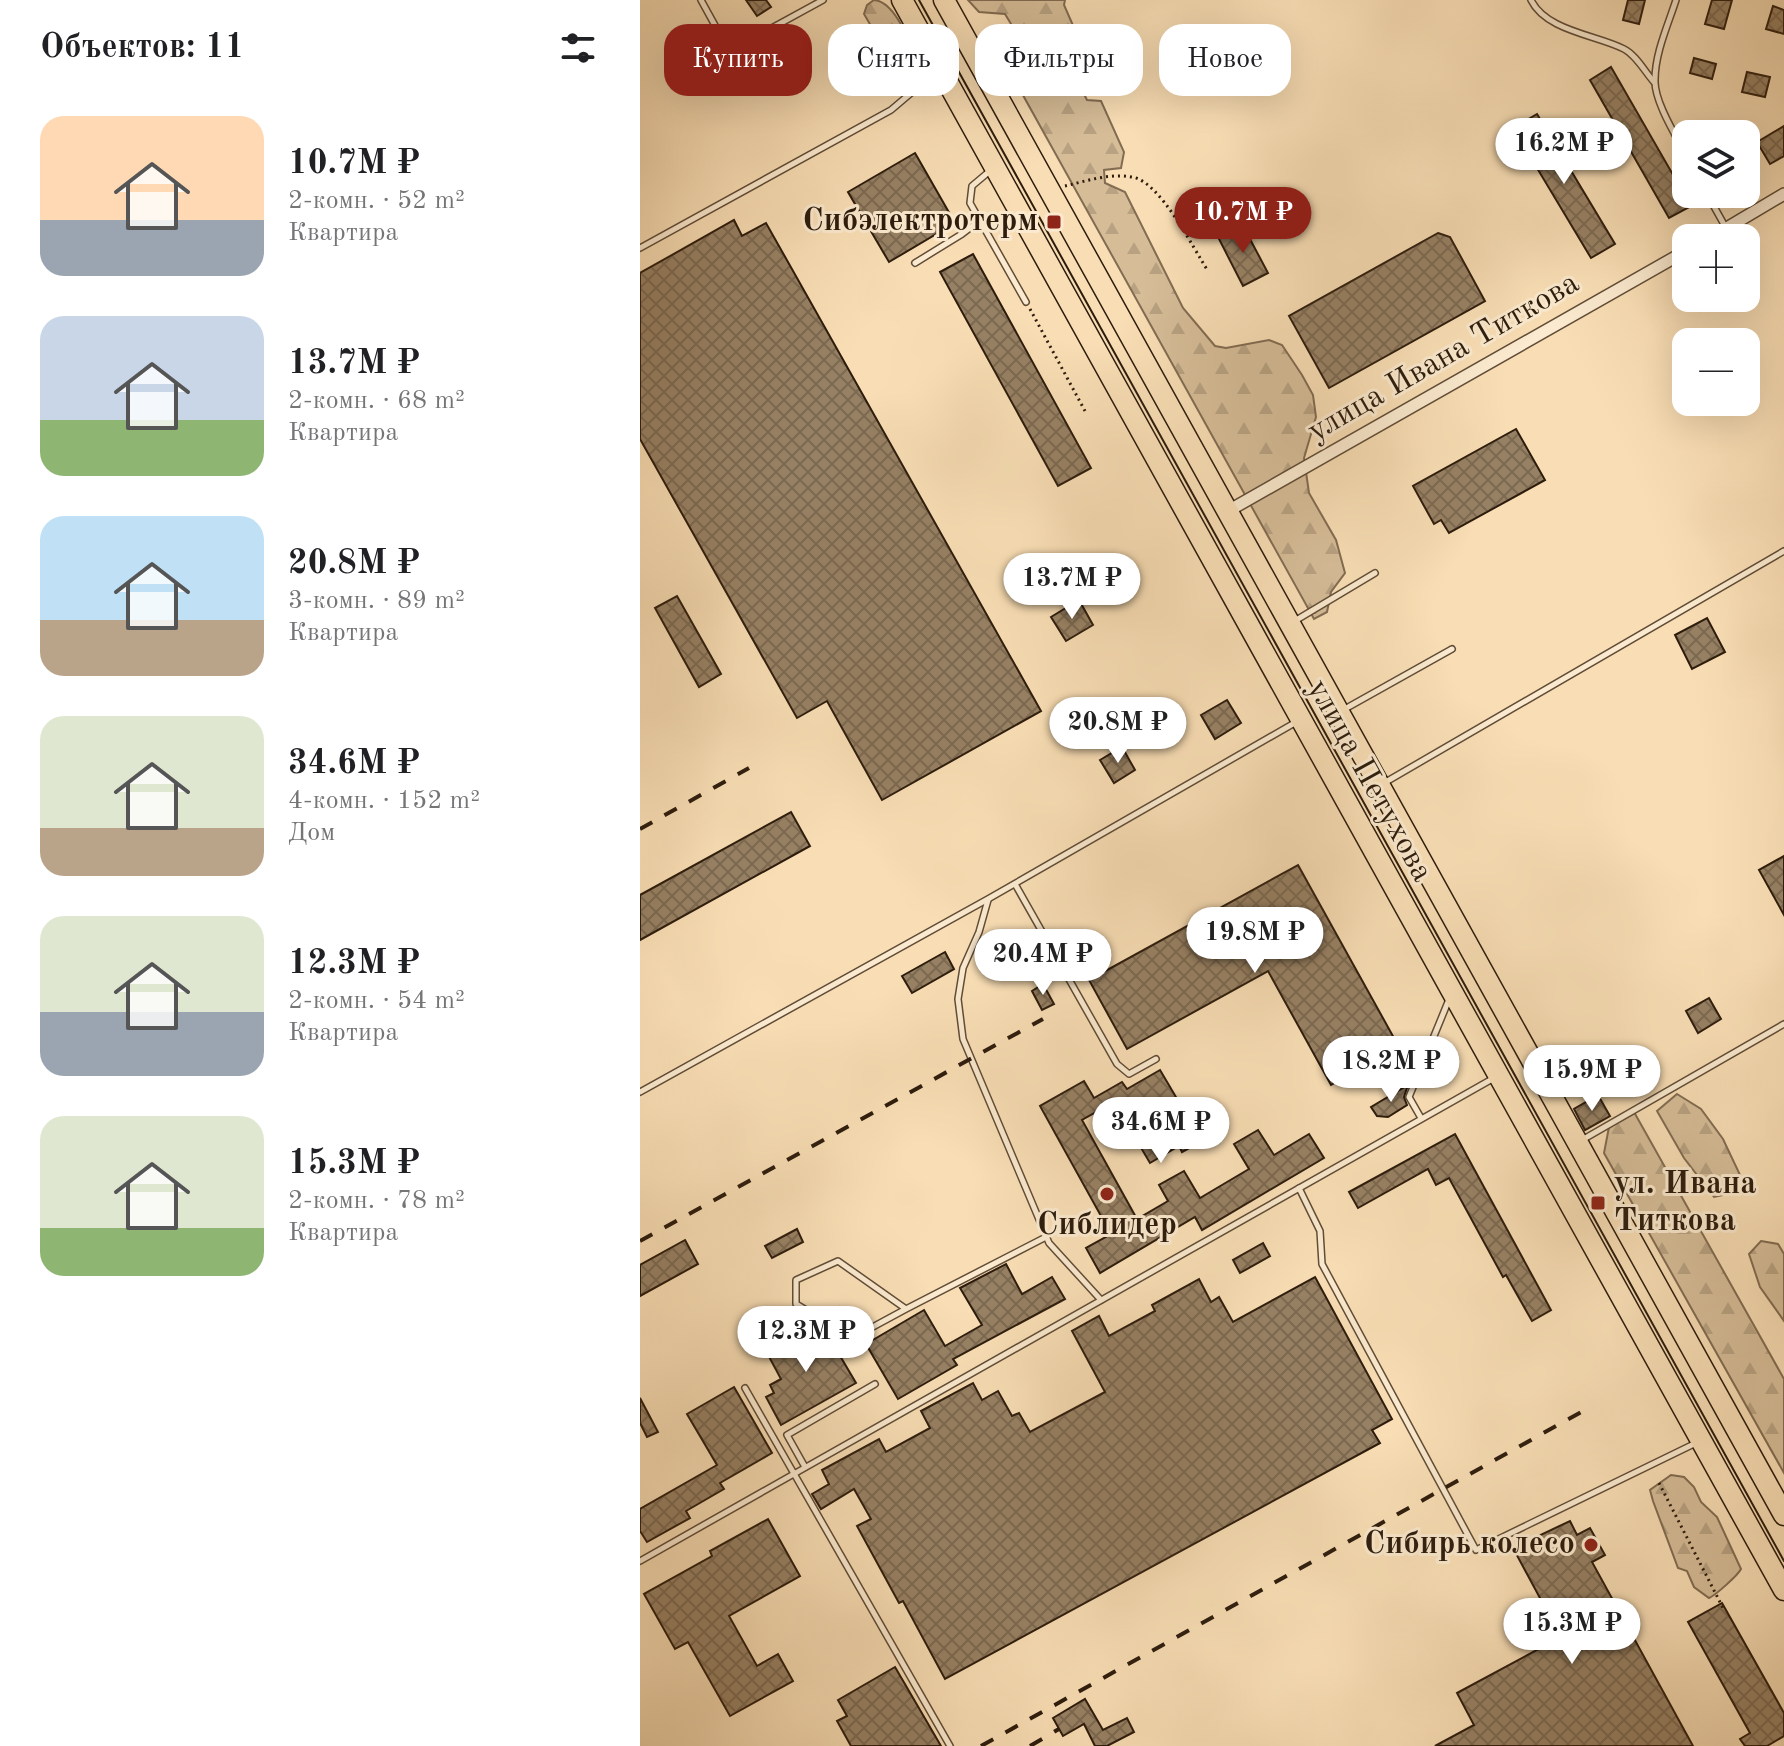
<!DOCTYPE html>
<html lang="ru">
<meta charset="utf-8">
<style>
body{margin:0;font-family:"Old Standard TT",serif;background:#f2f2f2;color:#202124;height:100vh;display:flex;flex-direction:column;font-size:30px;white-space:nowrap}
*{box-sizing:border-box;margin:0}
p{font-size:26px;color:#757577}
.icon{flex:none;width:44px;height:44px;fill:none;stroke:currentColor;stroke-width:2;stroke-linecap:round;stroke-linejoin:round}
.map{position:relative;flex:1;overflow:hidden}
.details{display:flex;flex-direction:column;background:#fff;width:640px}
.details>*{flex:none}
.top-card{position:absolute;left:24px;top:24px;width:760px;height:72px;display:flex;gap:16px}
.controls{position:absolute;left:1032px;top:120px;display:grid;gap:16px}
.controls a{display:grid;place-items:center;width:88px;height:88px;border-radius:16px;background:#fff;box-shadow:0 8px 32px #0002;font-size:40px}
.price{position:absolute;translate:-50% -68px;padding:0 18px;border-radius:28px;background:#fff;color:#222;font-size:26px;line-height:52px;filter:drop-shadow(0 2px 4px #0008)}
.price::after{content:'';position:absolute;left:50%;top:48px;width:24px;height:18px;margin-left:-12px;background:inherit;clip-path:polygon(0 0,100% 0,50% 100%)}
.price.on{background:#8f2418;color:#fff}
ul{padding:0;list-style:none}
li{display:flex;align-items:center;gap:24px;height:200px;padding:0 40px}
li span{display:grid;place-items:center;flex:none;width:224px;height:160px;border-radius:24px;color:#555}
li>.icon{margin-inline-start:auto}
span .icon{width:96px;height:96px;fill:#fffc;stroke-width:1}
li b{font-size:34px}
h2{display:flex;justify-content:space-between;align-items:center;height:96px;padding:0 40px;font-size:34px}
.tag{padding:0 28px;border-radius:24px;background:#fff;box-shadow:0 8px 32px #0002;font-size:28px;line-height:72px}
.tag.on{background:#8f2418;color:#fff}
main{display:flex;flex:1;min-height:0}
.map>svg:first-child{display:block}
.forest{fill:url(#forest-firs);stroke:#826c52;stroke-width:2}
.building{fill:url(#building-cross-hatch);stroke:#2d1c0d;stroke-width:2}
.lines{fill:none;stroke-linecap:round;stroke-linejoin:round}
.lane-casing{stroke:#604c37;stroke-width:8}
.street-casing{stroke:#604c37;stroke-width:14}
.highway-casing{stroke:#2d1c0d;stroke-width:23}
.path{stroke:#2d1c0d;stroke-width:3;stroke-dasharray:2 4;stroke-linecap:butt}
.lane{stroke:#fbeacf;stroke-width:5}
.street{stroke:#fbeacf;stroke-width:11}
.highway{stroke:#f9deb5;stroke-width:20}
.tram{stroke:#2d1c0d;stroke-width:2}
.rail{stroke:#2d1c0d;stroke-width:4;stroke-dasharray:14 14;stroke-linecap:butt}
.poi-dot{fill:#8f2418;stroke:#fbeacf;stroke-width:3}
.labels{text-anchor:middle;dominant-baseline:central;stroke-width:6;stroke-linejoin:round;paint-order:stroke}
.poi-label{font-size:32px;font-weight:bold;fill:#2d1c0d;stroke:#fbeacf;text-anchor:end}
.street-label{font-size:32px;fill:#2d1c0d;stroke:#fbeacf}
</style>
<main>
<section class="details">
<h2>Объектов: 11<svg class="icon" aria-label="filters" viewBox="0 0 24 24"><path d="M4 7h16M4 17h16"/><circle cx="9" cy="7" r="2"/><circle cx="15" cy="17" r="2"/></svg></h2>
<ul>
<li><span style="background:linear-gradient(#ffd9b3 65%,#9aa5b1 0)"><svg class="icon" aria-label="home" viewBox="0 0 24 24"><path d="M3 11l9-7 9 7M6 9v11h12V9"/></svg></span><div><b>10.7M ₽</b><p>2-комн. · 52 m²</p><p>Квартира</p></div></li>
<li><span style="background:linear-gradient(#c9d6e8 65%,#8fb573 0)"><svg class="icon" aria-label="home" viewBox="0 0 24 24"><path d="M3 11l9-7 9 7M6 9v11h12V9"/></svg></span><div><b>13.7M ₽</b><p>2-комн. · 68 m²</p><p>Квартира</p></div></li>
<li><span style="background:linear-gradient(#bfe0f5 65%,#b9a48a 0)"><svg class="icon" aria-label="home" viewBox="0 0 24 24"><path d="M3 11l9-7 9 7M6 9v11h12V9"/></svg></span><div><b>20.8M ₽</b><p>3-комн. · 89 m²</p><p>Квартира</p></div></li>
<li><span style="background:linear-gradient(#dfe7d0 70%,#b9a48a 0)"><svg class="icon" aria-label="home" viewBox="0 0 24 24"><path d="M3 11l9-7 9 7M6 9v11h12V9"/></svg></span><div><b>34.6M ₽</b><p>4-комн. · 152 m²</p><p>Дом</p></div></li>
<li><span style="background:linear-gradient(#dfe7d0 60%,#9aa5b1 0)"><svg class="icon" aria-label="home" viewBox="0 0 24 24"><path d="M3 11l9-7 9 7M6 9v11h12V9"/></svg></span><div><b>12.3M ₽</b><p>2-комн. · 54 m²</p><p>Квартира</p></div></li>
<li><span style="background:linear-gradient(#dfe7d0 70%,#8fb573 0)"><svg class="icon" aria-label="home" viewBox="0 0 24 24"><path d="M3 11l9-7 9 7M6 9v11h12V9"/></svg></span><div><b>15.3M ₽</b><p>2-комн. · 78 m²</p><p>Квартира</p></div></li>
</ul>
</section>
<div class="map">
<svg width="1144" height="1746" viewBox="0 0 1144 1746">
<defs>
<pattern id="forest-firs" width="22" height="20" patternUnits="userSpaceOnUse" patternTransform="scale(2)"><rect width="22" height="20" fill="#d6bd98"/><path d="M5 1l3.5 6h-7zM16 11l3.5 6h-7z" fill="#b8a282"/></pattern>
<pattern id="building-cross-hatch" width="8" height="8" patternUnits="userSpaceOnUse" patternTransform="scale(2)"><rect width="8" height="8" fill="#978164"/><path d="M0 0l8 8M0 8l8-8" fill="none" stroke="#7c6951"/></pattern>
</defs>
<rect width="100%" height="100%" fill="#f9deb5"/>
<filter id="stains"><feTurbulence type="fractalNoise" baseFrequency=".0025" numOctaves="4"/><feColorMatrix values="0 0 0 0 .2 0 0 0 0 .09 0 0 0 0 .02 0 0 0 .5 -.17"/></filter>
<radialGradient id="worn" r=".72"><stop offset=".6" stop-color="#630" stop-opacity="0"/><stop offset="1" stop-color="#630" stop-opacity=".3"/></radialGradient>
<g class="forest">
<path d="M234 0C258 2 275 54 280 75L271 78 259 74 224 14 227 5Z"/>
<polygon points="328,0 425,0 424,5 435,30 422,50 447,100 461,101 484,152 481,168 464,170 465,183 485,192 543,308 575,346 586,348 629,340 642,345 662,375 673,395 676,417 664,458 669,493 696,540 705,573 691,592 687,612 674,619 374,79 392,59 365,14 339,12"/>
<polygon points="1037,1094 1061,1109 1083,1139 1101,1177 1097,1192 1074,1197 1044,1158 1017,1111"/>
<polygon points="994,1112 1144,1379 1144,1473 964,1153 969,1127"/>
<polygon points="1121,1241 1138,1244 1144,1254 1144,1321 1120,1287 1109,1254"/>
<path d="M1031 1475 1044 1477 1054 1487 1061 1502 1077 1517 1101 1569C1098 1575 1076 1595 1069 1598L1054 1587 1047 1571 1038 1568 1013 1501 1010 1490Z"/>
</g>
<g class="building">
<polygon points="106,0 126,0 131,7 117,16"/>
<polygon points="988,0 1005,0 999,24 983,20"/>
<polygon points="1072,0 1092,0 1084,29 1065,24"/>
<polygon points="1133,6 1144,10 1144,34 1126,29"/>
<polygon points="1054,58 1076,64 1072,79 1050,73"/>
<polygon points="971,67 1051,206 1029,218 950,80"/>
<polygon points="1107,72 1130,77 1125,97 1102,92"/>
<polygon points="897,114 975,244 951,258 873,128"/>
<polygon points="1144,126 1144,156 1130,164 1117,142"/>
<polygon points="275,153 315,223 249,262 208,192"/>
<polygon points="94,220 102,236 126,223 401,711 242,800 187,701 157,718 0,439 0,273"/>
<polygon points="602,224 628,273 603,286 578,237"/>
<polygon points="798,233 810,237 845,301 689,388 649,316"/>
<polygon points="333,254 451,468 418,486 300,272"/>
<polygon points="876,429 905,480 809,533 801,520 794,524 773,486"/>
<polygon points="37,596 81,674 59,687 15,608"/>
<polygon points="439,600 453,625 426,641 411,617"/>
<polygon points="1067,618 1085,652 1052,669 1035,635"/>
<polygon points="587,700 601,723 575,739 561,715"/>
<polygon points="482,747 495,770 474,783 460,760"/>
<polygon points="151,812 170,846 0,940 0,895"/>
<polygon points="1144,856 1144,915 1119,870"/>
<polygon points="658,865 759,1047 691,1085 628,971 487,1049 449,980"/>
<polygon points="305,952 314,969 272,993 262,976"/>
<polygon points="403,984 414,1004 402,1010 392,991"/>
<polygon points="1069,998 1081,1019 1058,1033 1046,1011"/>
<polygon points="520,1070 562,1141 542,1152 539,1146 510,1163 474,1102 442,1120 497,1219 528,1201 519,1185 544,1171 560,1198 609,1169 594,1144 618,1130 634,1155 669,1134 684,1158 562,1230 555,1217 460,1273 446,1248 471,1234 400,1106 444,1081 454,1098 482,1082 487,1089"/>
<polygon points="768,1085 764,1097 767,1105 748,1117 737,1116 731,1107"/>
<polygon points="958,1095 970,1116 945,1130 934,1109"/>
<polygon points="815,1134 911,1310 892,1321 866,1275 863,1277 809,1178 796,1185 788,1169 718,1208 709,1192"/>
<polygon points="157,1229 163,1242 132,1258 125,1246"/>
<polygon points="45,1240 58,1264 0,1296 0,1265"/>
<polygon points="623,1243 630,1256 600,1273 593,1260"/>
<polygon points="366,1264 382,1294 412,1277 425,1299 313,1359 317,1365 258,1399 226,1344 284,1310 305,1346 342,1325 320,1288"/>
<polygon points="675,1277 752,1419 732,1430 740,1443 305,1679 263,1601 259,1603 217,1526 231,1519 214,1489 181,1509 172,1494 189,1484 182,1470 239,1439 246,1452 290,1428 281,1411 333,1383 342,1400 358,1391 372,1416 379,1413 390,1432 465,1392 432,1331 459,1316 469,1336 515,1311 512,1305 559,1279 571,1302 579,1297 593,1322"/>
<polygon points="199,1307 205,1318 192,1326 185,1315"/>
<polygon points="178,1324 196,1349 216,1383 141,1425 126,1397 134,1393 130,1385 141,1379 127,1353"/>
<polygon points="94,1387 132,1453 80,1483 84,1489 46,1511 50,1518 7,1542 0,1531 0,1509 77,1465 47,1414"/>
<polygon points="0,1398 18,1432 7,1437 0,1423"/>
<polygon points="128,1519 160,1576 89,1616 117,1666 138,1654 153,1681 90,1716 48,1642 35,1649 4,1594 72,1556 70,1551"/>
<polygon points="930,1521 937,1535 950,1528 965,1555 952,1562 1053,1746 795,1746 834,1725 817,1693 921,1637 873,1548"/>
<polygon points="1082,1603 1144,1713 1144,1736 1127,1746 1105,1746 1100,1739 1110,1733 1048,1622"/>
<polygon points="255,1667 301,1746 211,1746 197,1721 207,1716 198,1700"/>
<polygon points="445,1699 463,1730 487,1718 494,1732 467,1746 455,1746 444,1724 423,1736 413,1718"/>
</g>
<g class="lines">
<g class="lane-casing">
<g id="lane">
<polyline points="61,0 83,40 92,46 99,46 183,0"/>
<path d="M891 0C906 31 957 35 984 49 996 55 1005 72 1014 82"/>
<path d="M1036 0C1028 25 1015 53 1015 80 1014 101 1036 136 1046 155"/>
<polyline points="351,170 332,186 330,203 386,302"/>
<polyline points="1067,194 1086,228"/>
<polyline points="0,248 251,110 297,71"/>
<polyline points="275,263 322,234 339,221"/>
<polyline points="653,622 735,573"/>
<polyline points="703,710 812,649"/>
<polyline points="744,783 1144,551"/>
<polyline points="375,884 477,1064 489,1074 516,1059"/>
<polyline points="348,900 339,932 323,968 318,999 323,1039 409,1243 461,1300"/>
<polyline points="0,1092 348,899 658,721"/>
<polyline points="781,1118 769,1097 810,997"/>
<polyline points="942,1140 1144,1024"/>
<polyline points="659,1188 680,1231 682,1264 836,1550 1056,1443"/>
<polyline points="266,1309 229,1329 195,1339 181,1319 156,1304 156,1280 198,1261 266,1309 406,1237"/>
<polyline points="105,1388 310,1746"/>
<polyline points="165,1467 147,1435 235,1384"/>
<polyline points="0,1561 854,1078"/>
</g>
</g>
<g class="street-casing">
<g id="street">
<polyline points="1070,238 1144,194"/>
<polyline points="588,511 1046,251"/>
</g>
</g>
<g class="highway-casing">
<g id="highway">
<polyline points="262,0 1144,1590"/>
<polyline points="304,0 1144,1515"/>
</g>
</g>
<g class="path">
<path d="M425 186C446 181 470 173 492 177 520 181 553 248 568 271"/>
<polyline points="390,309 445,411"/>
<polyline points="1019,1483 1083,1608"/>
</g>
<use href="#lane" class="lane"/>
<use href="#street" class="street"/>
<use href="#highway" class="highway"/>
<polyline class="tram" points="279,0 1144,1561"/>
<g class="rail">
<polyline points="0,829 109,768"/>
<polyline points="0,1241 403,1019"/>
<polyline points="341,1746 952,1406"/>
<polyline points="390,1746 419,1729"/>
</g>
</g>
<g class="poi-dot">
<rect x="406" y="214" width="16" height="16" rx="4"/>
<circle cx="467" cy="1194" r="8"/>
<rect x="950" y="1195" width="16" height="16" rx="4"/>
<circle cx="951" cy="1545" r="8"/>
</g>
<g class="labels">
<g class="poi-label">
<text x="398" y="222">Сибэлектротерм</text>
<text x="974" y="1185" text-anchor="start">ул. Ивана<tspan x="974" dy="37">Титкова</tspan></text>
<text x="467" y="1226" text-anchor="middle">Сиблидер</text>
<text x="935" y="1545">Сибирь колесо</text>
</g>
<g class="street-label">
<text transform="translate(804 358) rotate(-30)">улица Ивана Титкова</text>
<text transform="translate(729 781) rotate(61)">улица Петухова</text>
</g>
</g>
<rect width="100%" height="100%" filter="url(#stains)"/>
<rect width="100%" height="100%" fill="url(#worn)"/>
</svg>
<div class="controls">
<a><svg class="icon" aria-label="layers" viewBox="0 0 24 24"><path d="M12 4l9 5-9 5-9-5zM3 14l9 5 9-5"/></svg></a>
<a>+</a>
<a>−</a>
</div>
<b class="price" style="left:924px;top:186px">16.2M ₽</b>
<b class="price on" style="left:603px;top:255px">10.7M ₽</b>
<b class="price" style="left:432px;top:621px">13.7M ₽</b>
<b class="price" style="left:478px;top:765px">20.8M ₽</b>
<b class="price" style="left:615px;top:975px">19.8M ₽</b>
<b class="price" style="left:403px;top:997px">20.4M ₽</b>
<b class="price" style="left:751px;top:1104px">18.2M ₽</b>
<b class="price" style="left:952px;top:1113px">15.9M ₽</b>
<b class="price" style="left:521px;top:1165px">34.6M ₽</b>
<b class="price" style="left:166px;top:1374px">12.3M ₽</b>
<b class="price" style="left:932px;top:1666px">15.3M ₽</b>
<div class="top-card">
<a class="tag on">Купить</a>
<a class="tag">Снять</a>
<a class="tag">Фильтры</a>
<a class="tag">Новое</a>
</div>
</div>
</main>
